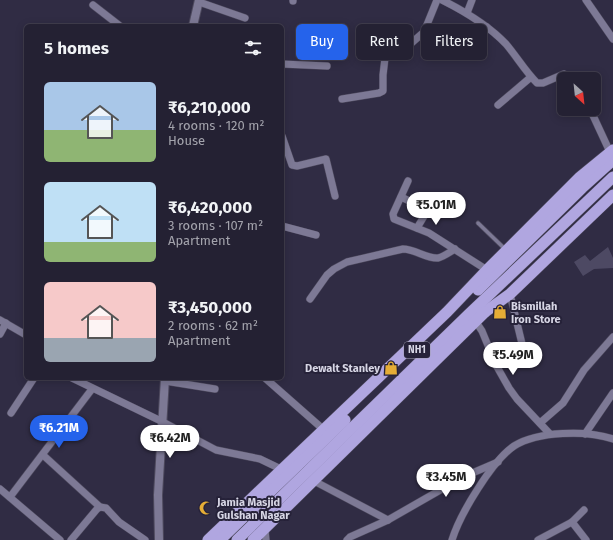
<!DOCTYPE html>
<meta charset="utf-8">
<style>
body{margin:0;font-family:"Fira Sans",sans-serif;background:#2c293b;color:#f1f3f6;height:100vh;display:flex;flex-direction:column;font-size:15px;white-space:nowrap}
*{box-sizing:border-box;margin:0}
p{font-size:13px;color:#a3a3ac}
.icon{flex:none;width:22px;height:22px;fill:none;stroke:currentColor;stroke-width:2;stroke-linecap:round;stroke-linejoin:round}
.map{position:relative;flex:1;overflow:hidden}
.details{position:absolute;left:24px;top:24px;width:260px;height:356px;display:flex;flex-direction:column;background:#242133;border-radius:6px;box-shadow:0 2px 10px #0003,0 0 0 1px #413e4e}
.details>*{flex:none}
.banner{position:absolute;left:296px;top:24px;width:257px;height:36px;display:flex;gap:8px}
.needle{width:26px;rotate:153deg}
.fabs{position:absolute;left:557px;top:72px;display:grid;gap:8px}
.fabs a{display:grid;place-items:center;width:44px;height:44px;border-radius:6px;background:#242133;box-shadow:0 2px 10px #0003,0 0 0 1px #413e4e;font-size:20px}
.price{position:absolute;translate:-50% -34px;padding:0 9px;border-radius:14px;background:#fff;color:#222;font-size:13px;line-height:26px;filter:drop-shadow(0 1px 2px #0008)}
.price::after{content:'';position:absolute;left:50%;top:24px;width:12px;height:9px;margin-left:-6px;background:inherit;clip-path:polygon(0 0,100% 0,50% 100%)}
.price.current{background:#2563eb;color:#fff}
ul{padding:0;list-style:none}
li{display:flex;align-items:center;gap:12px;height:100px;padding:0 20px}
li span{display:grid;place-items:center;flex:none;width:112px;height:80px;border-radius:6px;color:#555}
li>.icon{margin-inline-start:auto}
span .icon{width:48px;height:48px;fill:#fffc;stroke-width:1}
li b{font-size:17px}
h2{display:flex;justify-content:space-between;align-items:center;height:48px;padding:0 20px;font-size:17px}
.tag{padding:0 14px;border-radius:6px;background:#242133;box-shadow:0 2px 10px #0003,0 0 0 1px #413e4e;font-size:14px;line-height:36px}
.tag.current{background:#2563eb;color:#fff}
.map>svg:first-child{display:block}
.building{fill:#4d4963}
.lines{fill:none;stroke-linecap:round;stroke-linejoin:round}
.service-casing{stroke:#4e4a5e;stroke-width:5}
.minor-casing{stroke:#4e4a5e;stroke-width:8}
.tertiary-casing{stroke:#4e4a5e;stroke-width:10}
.trunk-casing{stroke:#4e4a5e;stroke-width:12}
.service{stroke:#7d7995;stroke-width:3.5}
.minor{stroke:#7d7995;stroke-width:7}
.tertiary{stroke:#7d7995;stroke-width:8}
.trunk{stroke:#b0a6e0;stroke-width:11}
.labels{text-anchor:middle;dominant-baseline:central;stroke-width:4;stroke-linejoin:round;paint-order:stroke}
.shield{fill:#262239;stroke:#a2a0b1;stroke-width:1}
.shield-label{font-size:10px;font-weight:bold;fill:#d7d6e5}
.poi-label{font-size:11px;font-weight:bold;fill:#d7d6e5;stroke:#262239;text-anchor:start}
</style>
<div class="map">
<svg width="613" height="540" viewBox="0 0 613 540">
<rect width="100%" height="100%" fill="#302c44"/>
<polygon class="building" points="608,247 613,258 613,268 594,269 583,276 574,262 585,255 590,261"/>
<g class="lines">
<g class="service-casing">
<polyline id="service" points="478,223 506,250"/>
</g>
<g class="minor-casing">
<g id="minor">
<path d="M442 0C466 12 488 25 506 44 517 57 525 71 537 83H543L564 74 567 79"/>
<polyline points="586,0 613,39"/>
<polyline points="293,1 293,0"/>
<polyline points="199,2 245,18"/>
<polyline points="93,5 120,26"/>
<polyline points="467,13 472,0"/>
<polyline points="360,35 405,46 408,46 424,32 437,0"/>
<polyline points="464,53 487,27"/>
<polyline points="282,64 327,66"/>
<polyline points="342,99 379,93 383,91 383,75 387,41"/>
<polyline points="498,105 531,77"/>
<polyline points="590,109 610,152"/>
<polyline points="282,136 292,165 297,166 326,159 335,196"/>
<polyline points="408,181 393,214 394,219 429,233 487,270"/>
<polyline points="401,197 426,209 426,213 417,228"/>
<polyline points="282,226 316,235"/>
<polyline points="510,294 524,352"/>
<path d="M310 299 327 275 334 269 347 262 403 249C415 249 427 259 438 258 443 257 450 252 455 249"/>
<polyline points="0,320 26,335"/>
<polyline points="476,322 482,331 496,365 509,388 517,399 550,434"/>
<polyline points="0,334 6,323"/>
<polyline points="72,378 163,422 216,450 260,459 285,471"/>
<polyline points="265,378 324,430"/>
<polyline points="165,381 215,389"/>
<polyline points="11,413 34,378"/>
<polyline points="540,423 563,403 584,370 613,337"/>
<polyline points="585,434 613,393"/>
<polyline points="43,455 100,507"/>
<polyline points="314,481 388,520"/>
<polyline points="0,489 60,540"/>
<polyline points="10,497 92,389"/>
<polyline points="572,522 586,540"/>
<polyline points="265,529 266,540"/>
<polyline points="71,540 97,509 100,507 106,508 119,522 145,540"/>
<polyline points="347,540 350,537 388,520 463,477 498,462"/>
<path d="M452 540C460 514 492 461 514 446 538 431 587 430 613 439"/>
<polyline points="538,540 572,522 584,510"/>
</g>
</g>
<g class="tertiary-casing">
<g id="tertiary">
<polyline points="193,26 199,0"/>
<polyline points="159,540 158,495 165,378"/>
</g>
</g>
<g class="trunk-casing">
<g id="trunk">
<polyline points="478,290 582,188 613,160"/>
<polyline points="480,314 485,312 510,294 613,195"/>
<polyline points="208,540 447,312 487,270 580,177 613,150"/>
<polyline points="220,540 345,420"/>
<polyline points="237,540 468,315 613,177"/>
<polyline points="253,540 485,312"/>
</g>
</g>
<use href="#service" class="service"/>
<use href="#minor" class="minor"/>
<use href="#tertiary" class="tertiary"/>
<use href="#trunk" class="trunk"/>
</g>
<defs>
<g id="shop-bare" transform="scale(1.08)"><path d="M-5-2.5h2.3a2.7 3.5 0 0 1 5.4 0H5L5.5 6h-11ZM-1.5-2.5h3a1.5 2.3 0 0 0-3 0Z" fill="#e5ad36" stroke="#262239" stroke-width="2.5" paint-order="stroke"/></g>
<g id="mosque-bare" transform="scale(1.08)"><path d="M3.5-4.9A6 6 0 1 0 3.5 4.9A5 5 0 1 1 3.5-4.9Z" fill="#e5ad36" stroke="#262239" stroke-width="2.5" paint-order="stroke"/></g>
</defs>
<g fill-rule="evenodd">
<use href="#shop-bare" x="500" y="312"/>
<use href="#shop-bare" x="391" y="368"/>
<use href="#mosque-bare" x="206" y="508"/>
</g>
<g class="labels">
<rect class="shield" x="404" y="342" width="26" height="16" rx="3"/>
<g class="shield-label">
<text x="417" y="350">NH1</text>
</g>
<g class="poi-label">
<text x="511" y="306">Bismillah<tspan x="511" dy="13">Iron Store</tspan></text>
<text x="380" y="368" text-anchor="end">Dewalt Stanley</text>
<text x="217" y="502">Jamia Masjid<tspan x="217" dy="13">Gulshan Nagar</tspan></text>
</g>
</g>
</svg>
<div class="fabs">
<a><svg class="needle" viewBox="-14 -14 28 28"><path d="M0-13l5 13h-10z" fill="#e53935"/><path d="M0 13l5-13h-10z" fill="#a3a3ac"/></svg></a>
</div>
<b class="price" style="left:436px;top:226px">₹5.01M</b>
<b class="price" style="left:513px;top:376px">₹5.49M</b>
<b class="price current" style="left:59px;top:449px">₹6.21M</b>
<b class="price" style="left:170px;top:459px">₹6.42M</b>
<b class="price" style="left:446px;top:498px">₹3.45M</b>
<div class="banner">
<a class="tag current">Buy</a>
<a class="tag">Rent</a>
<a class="tag">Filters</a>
</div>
<section class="details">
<h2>5 homes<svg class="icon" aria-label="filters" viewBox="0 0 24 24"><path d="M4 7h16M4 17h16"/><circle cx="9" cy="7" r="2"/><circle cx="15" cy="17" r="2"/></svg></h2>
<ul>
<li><span style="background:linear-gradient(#a9c7e8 60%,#8fb573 0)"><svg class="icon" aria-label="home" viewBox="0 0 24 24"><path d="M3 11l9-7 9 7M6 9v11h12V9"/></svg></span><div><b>₹6,210,000</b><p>4 rooms · 120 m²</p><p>House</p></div></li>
<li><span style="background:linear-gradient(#bfe0f5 75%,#8fb573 0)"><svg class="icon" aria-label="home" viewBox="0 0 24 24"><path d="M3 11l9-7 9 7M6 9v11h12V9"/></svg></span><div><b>₹6,420,000</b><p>3 rooms · 107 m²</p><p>Apartment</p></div></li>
<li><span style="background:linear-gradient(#f6c9c9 70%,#9aa5b1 0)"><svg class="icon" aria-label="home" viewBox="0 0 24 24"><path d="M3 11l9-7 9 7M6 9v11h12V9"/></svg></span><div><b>₹3,450,000</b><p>2 rooms · 62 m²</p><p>Apartment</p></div></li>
</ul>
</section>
</div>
